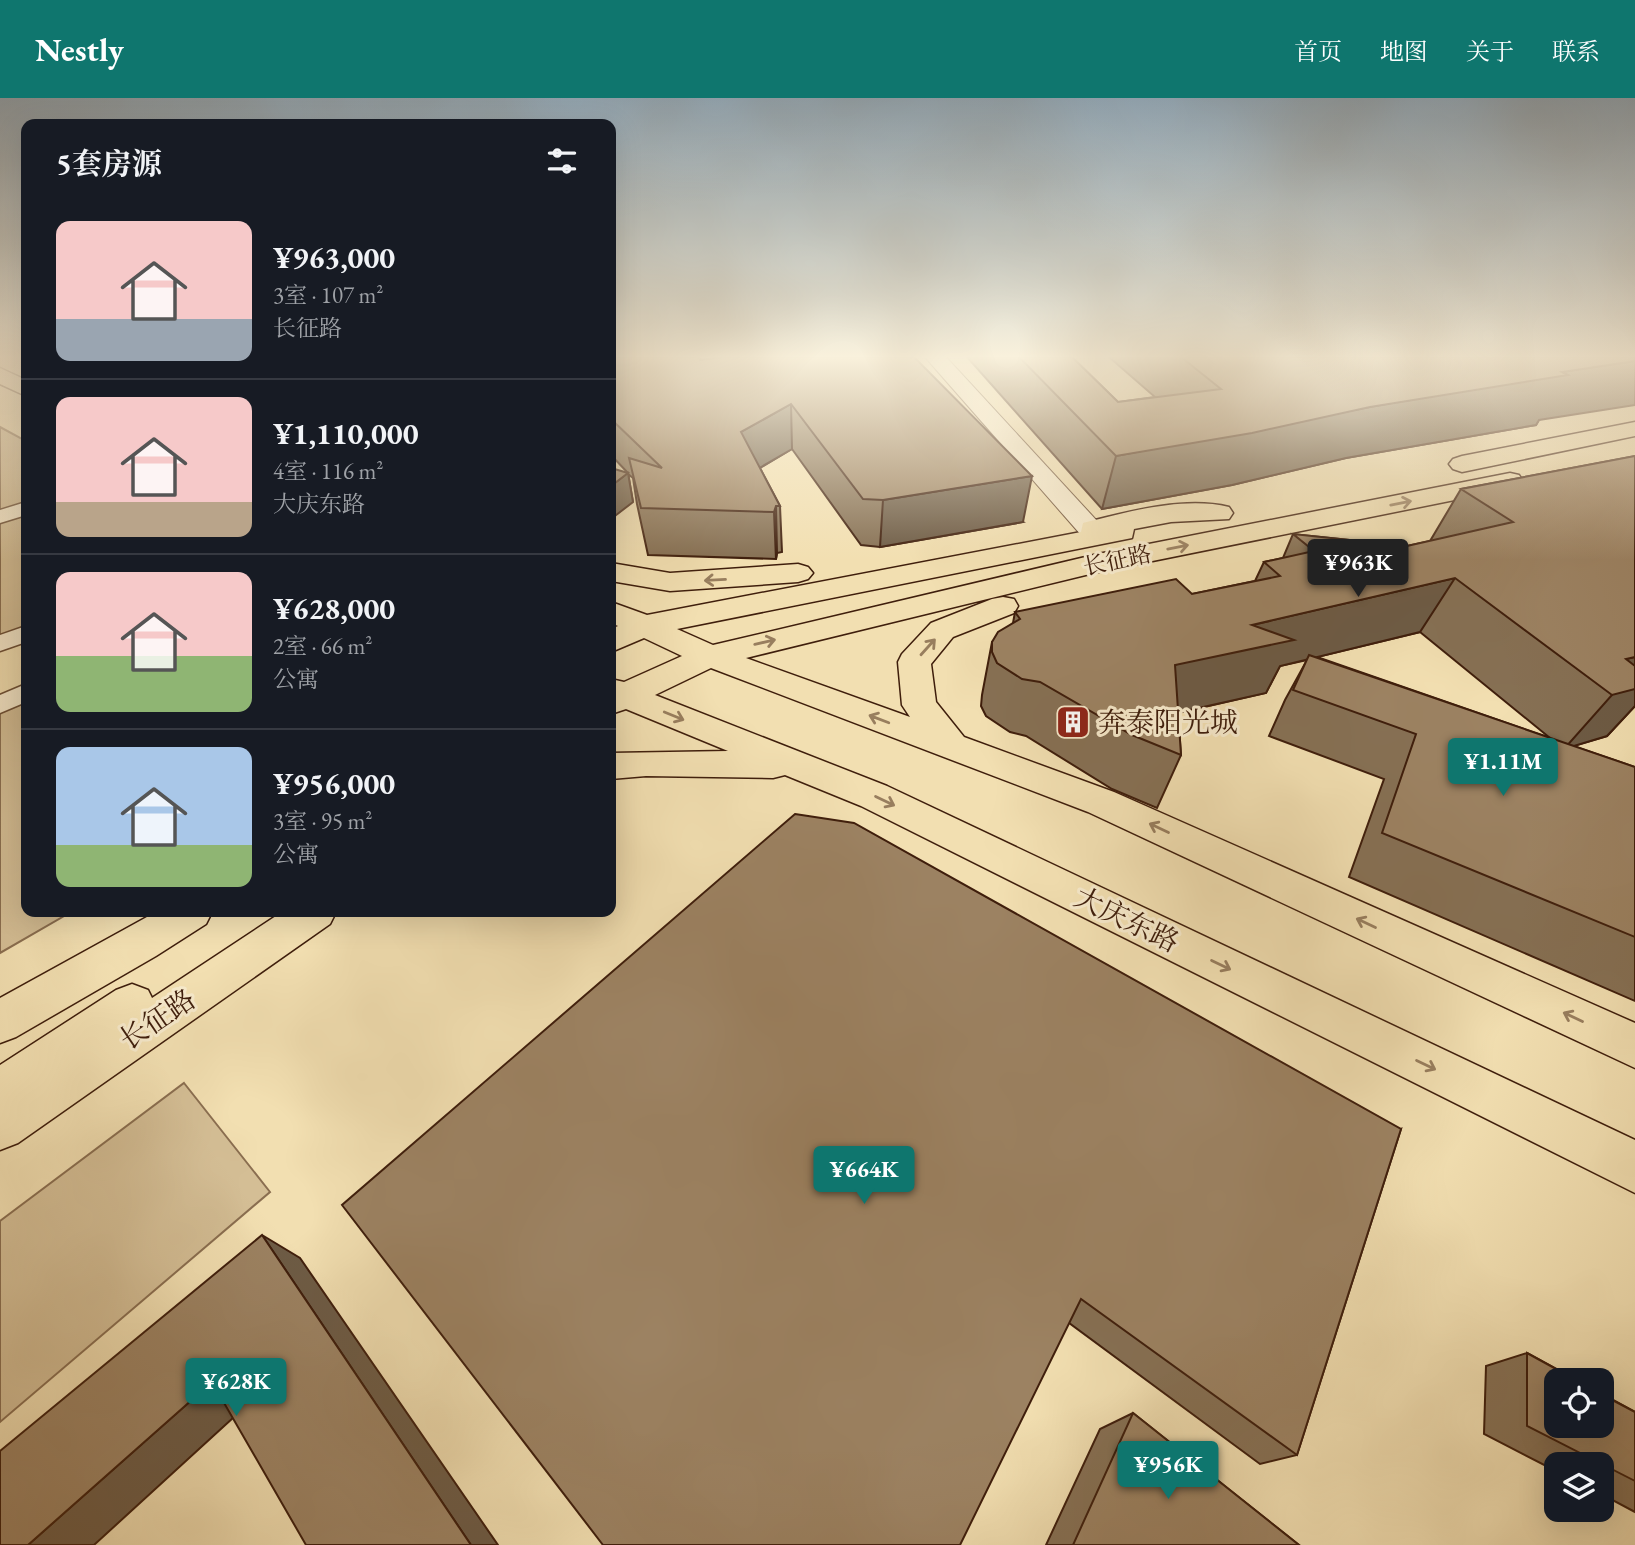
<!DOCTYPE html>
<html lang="zh">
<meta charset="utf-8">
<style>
body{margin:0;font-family:"EB Garamond","Noto Serif SC",serif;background:#242831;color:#f1f3f6;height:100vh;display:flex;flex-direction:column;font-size:26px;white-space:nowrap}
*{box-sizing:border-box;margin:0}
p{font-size:23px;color:#9ea1a6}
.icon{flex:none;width:38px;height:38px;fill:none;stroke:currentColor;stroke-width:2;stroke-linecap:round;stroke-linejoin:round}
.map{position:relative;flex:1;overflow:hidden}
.panel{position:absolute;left:21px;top:21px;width:595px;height:798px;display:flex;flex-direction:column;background:#171b24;border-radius:14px;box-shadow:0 7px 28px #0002}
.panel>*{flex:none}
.tools{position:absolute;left:1544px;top:1270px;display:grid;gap:14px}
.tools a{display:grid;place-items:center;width:70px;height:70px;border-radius:14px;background:#171b24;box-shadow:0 7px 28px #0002;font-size:35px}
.price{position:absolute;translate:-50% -60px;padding:0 16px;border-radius:7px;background:#0f766e;color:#fff;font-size:23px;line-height:46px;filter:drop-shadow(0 2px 4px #0008)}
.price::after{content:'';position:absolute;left:50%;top:42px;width:21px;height:16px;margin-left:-10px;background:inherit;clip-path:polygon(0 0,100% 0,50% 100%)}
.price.current{background:#222;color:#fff}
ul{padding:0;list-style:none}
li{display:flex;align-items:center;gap:21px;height:175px;padding:0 35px}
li+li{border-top:2px solid #363941}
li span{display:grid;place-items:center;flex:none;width:196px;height:140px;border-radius:14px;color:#555}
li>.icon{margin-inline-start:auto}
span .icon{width:84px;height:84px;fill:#fffc;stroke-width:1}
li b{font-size:30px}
h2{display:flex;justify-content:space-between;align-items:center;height:84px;padding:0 35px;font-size:30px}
header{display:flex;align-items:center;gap:42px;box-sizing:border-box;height:98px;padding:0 35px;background:#0f766e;color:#fff}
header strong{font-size:33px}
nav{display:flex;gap:38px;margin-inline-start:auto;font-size:24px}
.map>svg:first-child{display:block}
.green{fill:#d4be95;stroke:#8a6e50;stroke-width:2}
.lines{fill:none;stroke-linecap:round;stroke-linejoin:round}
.pedestrian-casing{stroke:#6c4e35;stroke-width:3}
.minor-casing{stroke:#6c4e35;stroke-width:2}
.primary-casing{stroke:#3f1e0c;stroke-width:3}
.pedestrian{fill:#f7eacc;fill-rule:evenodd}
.minor{fill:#f7eacc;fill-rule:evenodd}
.primary{fill:#f2dfb1;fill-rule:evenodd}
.wall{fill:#867054;stroke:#3f1e0c;stroke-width:2;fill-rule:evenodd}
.shaded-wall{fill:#6d5b45;stroke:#3f1e0c;stroke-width:2}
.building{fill:#9c8262;stroke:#3f1e0c;stroke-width:2}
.oneway{stroke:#987e5e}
.labels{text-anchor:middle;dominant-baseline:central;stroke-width:6;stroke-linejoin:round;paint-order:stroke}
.far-street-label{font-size:23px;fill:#3f1e0c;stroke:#f7eacc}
.poi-label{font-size:28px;fill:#3f1e0c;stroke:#f7eacc;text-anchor:start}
.street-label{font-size:28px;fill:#3f1e0c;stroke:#f7eacc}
</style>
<header>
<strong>Nestly</strong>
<nav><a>首页</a><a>地图</a><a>关于</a><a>联系</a></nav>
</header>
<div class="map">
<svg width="1635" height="1447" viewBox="0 0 1635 1447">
<rect width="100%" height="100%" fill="#f2dfb1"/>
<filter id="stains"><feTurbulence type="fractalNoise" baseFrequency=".00286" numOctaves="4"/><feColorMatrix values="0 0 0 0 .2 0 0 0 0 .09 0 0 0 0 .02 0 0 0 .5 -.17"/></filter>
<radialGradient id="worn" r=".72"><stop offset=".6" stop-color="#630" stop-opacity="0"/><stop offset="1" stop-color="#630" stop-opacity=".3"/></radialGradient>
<g class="green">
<polygon points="0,329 26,343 26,535 0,546"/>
<polygon points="26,592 26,814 71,814 0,855 0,605"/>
<polygon points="184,985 270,1094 0,1324 0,1123"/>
</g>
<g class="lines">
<g class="pedestrian-casing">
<g id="pedestrian">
<polygon points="26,404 26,417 0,425 0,412"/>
<polygon points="26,528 26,544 0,553 0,537"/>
<polygon points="26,586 26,604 0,615 0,597"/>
</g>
</g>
<g class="minor-casing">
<polygon id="minor" points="925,259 946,259 1099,425 1103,431 1099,437 1081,437"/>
</g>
<g class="primary-casing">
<g id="primary">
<polygon points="0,270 26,282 26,298 0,286"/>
<polygon points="1635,324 1635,338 1462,374 1453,371 1449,366 1453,361 1462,358"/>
<path d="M1510 375 1519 377 1523 383 1519 389 1098 474 746 560 910 619 902 607 898 564 902 556 931 525 992 501 1003 499 1014 501 1018 508 1014 515 953 539 931 566 936 604 964 639 1114 694 1635 925V970L1088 714 711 570 655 597 887 688 1635 1042V1095L861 708 785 677 773 680 646 678 611 681V655L728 653 626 611 611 616V581L624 584 682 558 644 540 611 554V531L618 528 611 525V504L647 517 1081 434 1083 425C1127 414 1184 398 1229 409L1233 415 1229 421 1171 424 1134 431 1132 440 677 531 713 547 1098 456Z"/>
<polygon points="611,465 670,475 798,466 808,469 813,475 808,481 798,484 670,493 611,483"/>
<polygon points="156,814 212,814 206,826 156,858 16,939 0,945 0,900"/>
<polygon points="282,814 336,814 330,826 18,1045 0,1052 0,967 116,892 132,886 148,892 152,900"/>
</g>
</g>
<use href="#pedestrian" class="pedestrian"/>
<use href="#minor" class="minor"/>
<use href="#primary" class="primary"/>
</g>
<g class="wall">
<polygon points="611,259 700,262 724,259 1023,424 880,449 861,447 792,351 760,370 780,408 782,454 777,455 776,461 648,457 637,406 633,380 628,376 633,404 628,375 611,357"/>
<polygon points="967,259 1072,259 1118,304 1155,299 1109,259 1635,259 1539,322 1536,327 1346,360 1232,387 1102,411"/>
<path d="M1635 358V608L1607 638 1573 648 1635 669V903L1349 779 1384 681 1269 638 1285 602 1307 562 1280 568 1266 595 1178 615 1181 657 1157 710 1112 691 1026 638 1010 634 986 618 981 608 982 597 992 544 1013 525 1015 514 1192 496 1255 483 1264 464 1283 460 1293 436 1407 448 1430 443 1461 391ZM1420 534 1550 640 1317 559Z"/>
<polygon points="1401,1031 1297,1357 1260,1366 1069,1225 603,1447"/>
<polygon points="1527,1255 1635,1314 1635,1414 1601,1396 1601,1367 1556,1367 1556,1373 1484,1336 1486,1268"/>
<polygon points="1133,1315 1299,1447 1046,1447 1100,1331"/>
</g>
<g class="shaded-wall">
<polygon points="1635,263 1635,307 1539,322 1536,327 1346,360 1232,387 1102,411 1116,358 1370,309 1562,274"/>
<polygon points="791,306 792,351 744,379 741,334"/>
<polygon points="628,375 633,404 611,421 611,388"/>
<polygon points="1032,378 1023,424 880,449 883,402"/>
<polygon points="776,408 777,455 776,461 774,414"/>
<polygon points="1455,480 1420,534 1280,568 1266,595 1154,620 1175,567 1252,527"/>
<polygon points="1635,559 1635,608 1607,638 1564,651 1612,597 1626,561"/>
<polygon points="262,1137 300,1160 498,1447 471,1447"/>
<polygon points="212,1284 257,1298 94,1447 28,1447"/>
</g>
<g class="building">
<polygon points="611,259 699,259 700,262 724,259 914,259 1032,378 883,402 863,401 791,306 741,334 780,408 776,408 774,414 641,410 629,360 662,370 611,321"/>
<polygon points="1019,259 1072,259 1118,304 1221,291 1181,259 1635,259 1635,263 1562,274 1568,277 1370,309 1252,335 1116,358"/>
<polygon points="1635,358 1635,559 1626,561 1635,568 1635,591 1612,597 1455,480 1252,527 1294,542 1175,567 1181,657 1132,637 1040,584 1022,581 997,565 992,554 992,544 998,534 1020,521 1015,514 1176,481 1192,496 1280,478 1264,464 1314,453 1293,436 1407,448 1513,424 1461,391"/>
<polygon points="611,370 628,375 611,388"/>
<polygon points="1309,557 1635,669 1635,839 1382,735 1416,636 1293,592"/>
<polygon points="795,716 854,725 1401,1031 1297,1357 1081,1201 960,1447 603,1447 342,1107"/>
<polygon points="262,1137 471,1447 306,1447 212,1284 28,1447 0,1447 0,1353"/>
<polygon points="1527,1255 1578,1283 1556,1283 1556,1328 1601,1328 1601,1296 1635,1314 1635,1383 1527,1328"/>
<polygon points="1133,1315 1299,1447 1073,1447"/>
</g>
<defs><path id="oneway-shaft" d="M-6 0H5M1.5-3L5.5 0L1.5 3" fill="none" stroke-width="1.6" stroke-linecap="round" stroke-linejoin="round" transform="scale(1.75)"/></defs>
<g class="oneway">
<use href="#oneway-shaft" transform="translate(1401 405) rotate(-11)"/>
<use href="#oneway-shaft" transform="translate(1178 449) rotate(-11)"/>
<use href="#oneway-shaft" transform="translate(715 482) rotate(177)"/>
<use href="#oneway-shaft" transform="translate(765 544) rotate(-13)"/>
<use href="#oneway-shaft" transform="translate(928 549) rotate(-48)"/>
<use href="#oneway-shaft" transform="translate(674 618) rotate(22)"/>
<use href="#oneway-shaft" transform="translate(879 621) rotate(-159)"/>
<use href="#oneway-shaft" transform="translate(885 703) rotate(26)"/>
<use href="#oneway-shaft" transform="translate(1159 730) rotate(-155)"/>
<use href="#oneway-shaft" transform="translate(1366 825) rotate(-155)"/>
<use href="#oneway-shaft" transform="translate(1221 867) rotate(26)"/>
<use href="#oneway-shaft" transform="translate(1573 919) rotate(-155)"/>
<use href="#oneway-shaft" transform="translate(1426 967) rotate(26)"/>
</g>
<linearGradient id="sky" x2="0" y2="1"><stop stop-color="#93abbc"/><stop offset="0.56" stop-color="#f9f1dc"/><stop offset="1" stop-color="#f9f1dc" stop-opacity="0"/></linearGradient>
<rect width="1635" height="462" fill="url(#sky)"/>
<defs>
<g id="building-square" transform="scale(1.75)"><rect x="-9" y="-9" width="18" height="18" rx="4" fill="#8f2418" stroke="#f7eacc"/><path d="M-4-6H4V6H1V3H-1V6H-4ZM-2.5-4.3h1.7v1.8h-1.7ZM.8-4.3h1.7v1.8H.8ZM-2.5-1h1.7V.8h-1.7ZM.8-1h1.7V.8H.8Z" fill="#fff"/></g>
</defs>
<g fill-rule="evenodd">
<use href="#building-square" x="1073" y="624"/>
</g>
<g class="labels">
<g class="far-street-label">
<text transform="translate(1117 462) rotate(-12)">长征路</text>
</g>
<g class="poi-label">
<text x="1098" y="624">奔泰阳光城</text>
</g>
<g class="street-label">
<text transform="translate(1127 821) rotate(26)">大庆东路</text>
<text transform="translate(157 921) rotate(-34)">长征路</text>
</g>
</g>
<rect width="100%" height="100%" filter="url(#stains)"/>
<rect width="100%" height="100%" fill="url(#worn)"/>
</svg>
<div class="tools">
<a><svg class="icon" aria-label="locate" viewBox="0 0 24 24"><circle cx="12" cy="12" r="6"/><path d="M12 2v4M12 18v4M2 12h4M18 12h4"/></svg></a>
<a><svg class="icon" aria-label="layers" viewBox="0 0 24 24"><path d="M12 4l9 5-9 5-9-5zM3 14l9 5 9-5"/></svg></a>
</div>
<b class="price current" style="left:1358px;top:501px">¥963K</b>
<b class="price" style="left:1503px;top:700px">¥1.11M</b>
<b class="price" style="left:864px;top:1108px">¥664K</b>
<b class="price" style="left:236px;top:1320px">¥628K</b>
<b class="price" style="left:1168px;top:1403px">¥956K</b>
<section class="panel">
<h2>5套房源<svg class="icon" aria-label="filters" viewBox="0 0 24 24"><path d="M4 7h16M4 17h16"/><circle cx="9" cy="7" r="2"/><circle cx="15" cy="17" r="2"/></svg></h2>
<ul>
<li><span style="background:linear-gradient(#f6c9c9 70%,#9aa5b1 0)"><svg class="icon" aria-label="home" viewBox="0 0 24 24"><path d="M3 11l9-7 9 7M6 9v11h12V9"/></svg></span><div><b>¥963,000</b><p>3室 · 107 m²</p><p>长征路</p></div></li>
<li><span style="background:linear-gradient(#f6c9c9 75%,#b9a48a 0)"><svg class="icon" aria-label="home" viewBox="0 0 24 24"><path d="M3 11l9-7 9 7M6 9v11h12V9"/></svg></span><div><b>¥1,110,000</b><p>4室 · 116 m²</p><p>大庆东路</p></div></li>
<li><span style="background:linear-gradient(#f6c9c9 60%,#8fb573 0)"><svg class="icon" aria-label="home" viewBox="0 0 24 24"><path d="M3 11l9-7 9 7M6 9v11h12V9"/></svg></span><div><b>¥628,000</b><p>2室 · 66 m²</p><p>公寓</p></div></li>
<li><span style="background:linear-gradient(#a9c7e8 70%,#8fb573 0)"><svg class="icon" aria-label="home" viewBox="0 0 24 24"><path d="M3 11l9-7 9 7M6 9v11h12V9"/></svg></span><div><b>¥956,000</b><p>3室 · 95 m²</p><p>公寓</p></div></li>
</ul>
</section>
</div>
